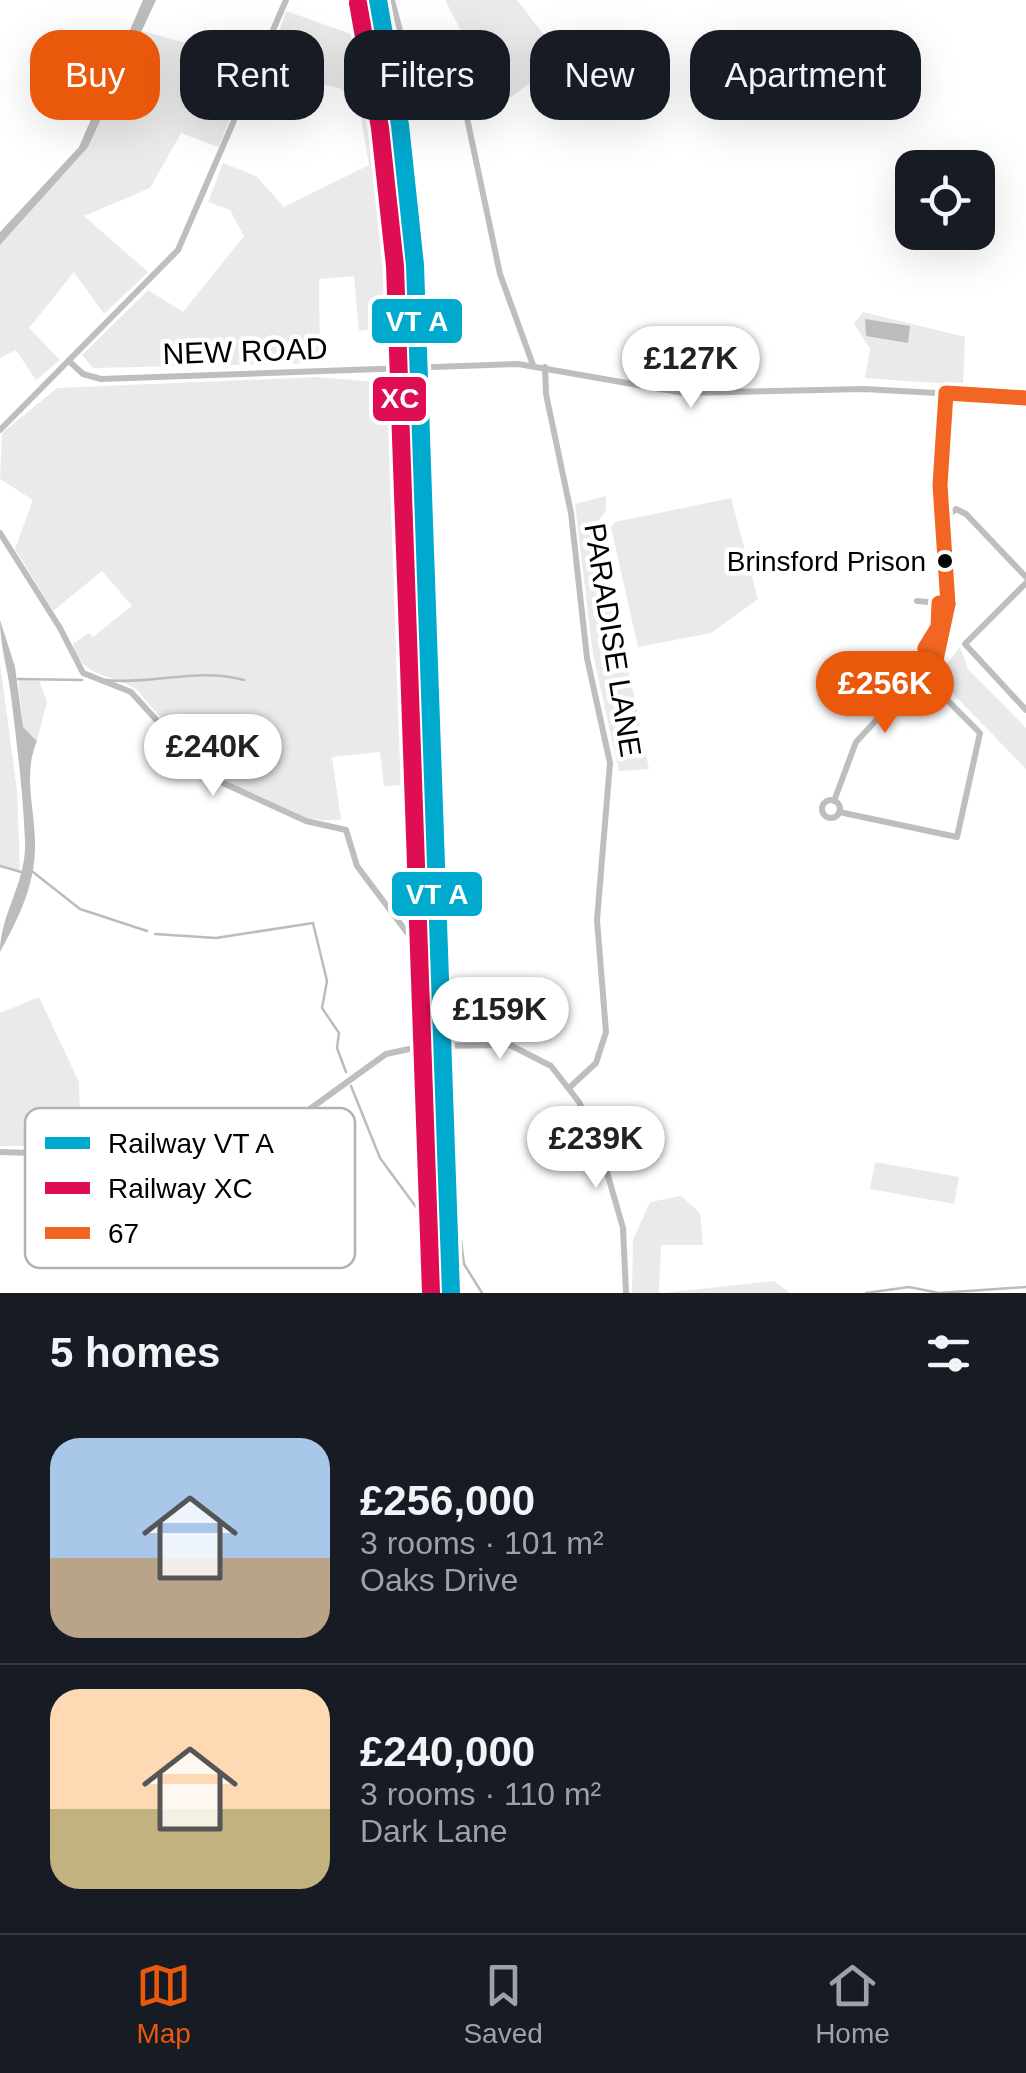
<!DOCTYPE html>
<meta charset="utf-8">
<style>
body{margin:0;font-family:Helvetica,sans-serif;background:#242831;color:#f1f3f6;height:100vh;display:flex;flex-direction:column;font-size:38px;white-space:nowrap}
*{box-sizing:border-box;margin:0}
p{font-size:32px;color:#9ea1a6}
.icon{flex:none;width:55px;height:55px;fill:none;stroke:currentColor;stroke-width:2;stroke-linecap:round;stroke-linejoin:round}
.map{position:relative;height:1293px;overflow:hidden}
.sheet{display:flex;flex-direction:column;background:#171b24;flex:1}
.sheet>*{flex:none}
.banner{position:absolute;left:30px;top:30px;width:968px;height:90px;display:flex;gap:20px}
.tools{position:absolute;left:895px;top:150px;display:grid;gap:20px}
.tools a{display:grid;place-items:center;width:100px;height:100px;border-radius:20px;background:#171b24;box-shadow:0 10px 40px #0002;font-size:50px}
.price{position:absolute;translate:-50% -85px;padding:0 22px;border-radius:35px;background:#fff;color:#222;font-size:32px;line-height:65px;filter:drop-shadow(0 2px 5px #0008)}
.price::after{content:'';position:absolute;left:50%;top:60px;width:30px;height:22px;margin-left:-15px;background:inherit;clip-path:polygon(0 0,100% 0,50% 100%)}
.price.current{background:#ea580c;color:#fff}
ul{padding:0;list-style:none}
li{display:flex;align-items:center;gap:30px;height:250px;padding:0 50px}
li+li{border-top:2px solid #363941}
li span{display:grid;place-items:center;flex:none;width:280px;height:200px;border-radius:30px;color:#555}
li>.icon{margin-inline-start:auto}
span .icon{width:120px;height:120px;fill:#fffc;stroke-width:1}
li b{font-size:42px}
h2{display:flex;justify-content:space-between;align-items:center;height:120px;padding:0 50px;font-size:42px}
.pill{padding:0 35px;border-radius:30px;background:#171b24;box-shadow:0 10px 40px #0002;font-size:35px;line-height:90px}
.pill.current{background:#ea580c;color:#fff}
.tabs{display:flex;justify-content:space-around;align-items:center;height:140px;border-top:2px solid #363941;background:#171b24;font-size:28px;color:#9ea1a6}
.tabs a{display:grid;justify-items:center;gap:5px}
.tabs .current{color:#ea580c}
.map>svg:first-child{display:block}
.green{fill:#eaeaea}
.water{fill:#bcbcbc}
.lines{fill:none;stroke-linecap:round;stroke-linejoin:round}
.stream{stroke:#bcbcbc;stroke-width:2.5}
.minor{stroke:#bebebe;stroke-width:6}
.bus-1-casing{stroke:#fff;stroke-width:22}
.bus-1{stroke:#f26522;stroke-width:15}
.rail-1-casing{stroke:#fff;stroke-width:25}
.rail-2-casing{stroke:#fff;stroke-width:25}
.rail-1{stroke:#00a9ce;stroke-width:18}
.rail-2{stroke:#df0d52;stroke-width:18}
.bus-dot{fill:#000;stroke:#fff;stroke-width:4}
.labels{text-anchor:middle;dominant-baseline:central;stroke-width:9;stroke-linejoin:round;paint-order:stroke}
.bus-label{font-size:28px;fill:#000;stroke:#fff;text-anchor:end}
.street-label{font-size:30px;fill:#000;stroke:#fff}
.key{fill:#fff;stroke:#b2b2b2;stroke-width:2.5}
.key-label{font-size:28px;fill:#000}
.line-badge{stroke:#fff;stroke-width:4}
.badge-label{font-size:28px;text-anchor:middle;font-weight:bold;fill:#fff}
</style>
<div class="map">
<svg width="1026" height="1293" viewBox="0 0 1026 1293">
<rect width="100%" height="100%" fill="#fff"/>
<g class="green">
<polygon points="445,0 517,0 563,59 511,97 485,105 455,56 470,47"/>
<polygon points="286,11 368,40 384,51 400,147 410,313 396,326 359,331 354,276 319,279 320,363 93,368 82,355 148,290 183,312 244,236 230,210 208,202 223,163 256,176 284,207 369,165 359,106 341,89 266,69"/>
<polygon points="142,31 208,49 205,60 248,76 218,147 181,133 150,188 84,216 148,272 104,314 74,272 29,328 60,360 36,380 16,350 0,358 0,245 88,147"/>
<polygon points="863,312 965,337 963,385 865,378 870,349 854,323"/>
<path d="M316 377 412 385 423 784 384 786 380 752 332 757 341 820C253 825 188 750 137 690 113 673 79 678 73 644L89 633 93 637 132 606 102 571 53 611 15 549 33 500 0 479 2 433 57 388Z"/>
<polygon points="606,496 606,511 598,521 649,769 619,771 593,654 575,504"/>
<polygon points="731,498 758,599 711,633 638,647 611,527 615,522"/>
<polygon points="960,647 968,669 1026,728 1026,769 937,677"/>
<polygon points="0,663 17,791 20,871 0,866"/>
<polygon points="18,679 39,681 47,701 37,741 23,727"/>
<polygon points="39,997 79,1082 81,1146 0,1146 0,1013"/>
<polygon points="875,1162 959,1177 954,1204 870,1189"/>
<polygon points="681,1196 700,1213 703,1245 661,1245 659,1293 632,1293 633,1240 650,1202"/>
<polygon points="774,1281 790,1293 663,1293"/>
</g>
<g class="water">
<polygon points="143,0 156,0 88,147 0,245 0,232 79,147"/>
<polygon points="865,319 910,326 908,343 866,336"/>
<path d="M0 620 15 667 23 727 37 741C22 775 36 812 35 849 34 888 18 919 0 952 0 914 27 882 25 841 23 793 17 744 11 696 8 669 0 647 0 620Z"/>
</g>
<g class="lines">
<g class="stream">
<polyline points="18,679 82,680"/>
<path d="M106 680C151 685 199 667 244 680"/>
<polyline points="0,866 21,872"/>
<polyline points="33,872 80,909 147,931"/>
<polyline points="155,934 216,938 313,923 327,981 322,1008 339,1033 337,1048 346,1072"/>
<polyline points="351,1086 380,1158 441,1241"/>
<polyline points="461,1241 464,1264 482,1293"/>
<polyline points="866,1293 909,1287 939,1293 1026,1287"/>
</g>
<g class="minor">
<polyline points="392,0 403,42 467,118 500,274 533,365"/>
<polyline points="69,361 83,374 101,379 518,364 684,393 864,389 1026,398"/>
<polyline points="545,367 546,394 571,513 587,658 610,763 597,920 606,1032 596,1063 569,1088"/>
<polyline points="0,430 178,250 286,0"/>
<polyline points="943,520 956,509 966,514 1026,577"/>
<polyline points="0,533 60,628 83,673 131,692 189,756 223,783 306,821 346,830 357,866 427,959 430,1045"/>
<polyline points="1026,583 965,644 1026,710"/>
<polyline points="917,601 950,604"/>
<circle cx="831" cy="809" r="9"/>
<polyline points="834,801 856,742 895,700 931,670 948,628 950,604 940,484 946,393"/>
<polyline points="839,812 957,837 980,733 938,691 931,671"/>
<polyline points="0,1152 193,1158 233,1154 271,1137 386,1054 423,1046 510,1045 551,1066 579,1102 598,1141 623,1228 626,1293"/>
</g>
<g class="bus-1-casing">
<g id="bus-1">
<polygon points="939,603 948,604 936,660 925,648 938,627"/>
<polyline points="948,604 940,485 946,393 1026,398"/>
</g>
</g>
<use href="#bus-1" class="bus-1"/>
<g class="rail-1-casing">
<polyline id="rail-1" points="378,0 400,125 415,265 451,1293"/>
</g>
<g class="rail-2-casing">
<polyline id="rail-2" points="358,3 380,128 395,266 431,1293"/>
</g>
<use href="#rail-1" class="rail-1"/>
<use href="#rail-2" class="rail-2"/>
</g>
<circle class="bus-dot" cx="945" cy="561" r="9"/>
<g class="labels">
<g class="bus-label">
<text x="926" y="561">Brinsford Prison</text>
</g>
<g class="street-label">
<text transform="translate(245 351) rotate(-2)">NEW ROAD</text>
<text transform="translate(613 640) rotate(81)">PARADISE LANE</text>
</g>
</g>
<rect x="25" y="1108" width="330" height="160" rx="15" class="key"/>
<rect x="45" y="1137" width="45" height="12" fill="#00a9ce"/>
<rect x="45" y="1182" width="45" height="12" fill="#df0d52"/>
<rect x="45" y="1227" width="45" height="12" fill="#f26522"/>
<g class="key-label">
<text x="108" y="1153">Railway VT A</text>
<text x="108" y="1198">Railway XC</text>
<text x="108" y="1243">67</text>
</g>
<g class="line-badge">
<rect x="370" y="297" width="94" height="48" rx="10" fill="#00a9ce"/>
<rect x="371" y="375" width="57" height="48" rx="10" fill="#df0d52"/>
<rect x="390" y="870" width="94" height="48" rx="10" fill="#00a9ce"/>
</g>
<g class="badge-label">
<text x="417" y="331">VT A</text>
<text x="400" y="408">XC</text>
<text x="437" y="904">VT A</text>
</g>
</svg>
<div class="tools">
<a><svg class="icon" aria-label="locate" viewBox="0 0 24 24"><circle cx="12" cy="12" r="6"/><path d="M12 2v4M12 18v4M2 12h4M18 12h4"/></svg></a>
</div>
<b class="price" style="left:691px;top:411px">£127K</b>
<b class="price current" style="left:885px;top:736px">£256K</b>
<b class="price" style="left:213px;top:799px">£240K</b>
<b class="price" style="left:500px;top:1062px">£159K</b>
<b class="price" style="left:596px;top:1191px">£239K</b>
<div class="banner">
<a class="pill current">Buy</a>
<a class="pill">Rent</a>
<a class="pill">Filters</a>
<a class="pill">New</a>
<a class="pill">Apartment</a>
</div>
</div>
<section class="sheet">
<h2>5 homes<svg class="icon" aria-label="filters" viewBox="0 0 24 24"><path d="M4 7h16M4 17h16"/><circle cx="9" cy="7" r="2"/><circle cx="15" cy="17" r="2"/></svg></h2>
<ul>
<li><span style="background:linear-gradient(#a9c7e8 60%,#b9a48a 0)"><svg class="icon" aria-label="home" viewBox="0 0 24 24"><path d="M3 11l9-7 9 7M6 9v11h12V9"/></svg></span><div><b>£256,000</b><p>3 rooms · 101 m²</p><p>Oaks Drive</p></div></li>
<li><span style="background:linear-gradient(#ffd9b3 60%,#c2b280 0)"><svg class="icon" aria-label="home" viewBox="0 0 24 24"><path d="M3 11l9-7 9 7M6 9v11h12V9"/></svg></span><div><b>£240,000</b><p>3 rooms · 110 m²</p><p>Dark Lane</p></div></li>
</ul>
</section>
<nav class="tabs">
<a class="current"><svg class="icon" aria-label="map" viewBox="0 0 24 24"><path d="M3 6l6-2 6 2 6-2v14l-6 2-6-2-6 2zM9 4v14M15 6v14"/></svg>Map</a>
<a><svg class="icon" aria-label="saved" viewBox="0 0 24 24"><path d="M7 4h10v16l-5-4-5 4z"/></svg>Saved</a>
<a><svg class="icon" aria-label="home" viewBox="0 0 24 24"><path d="M3 11l9-7 9 7M6 9v11h12V9"/></svg>Home</a>
</nav>
